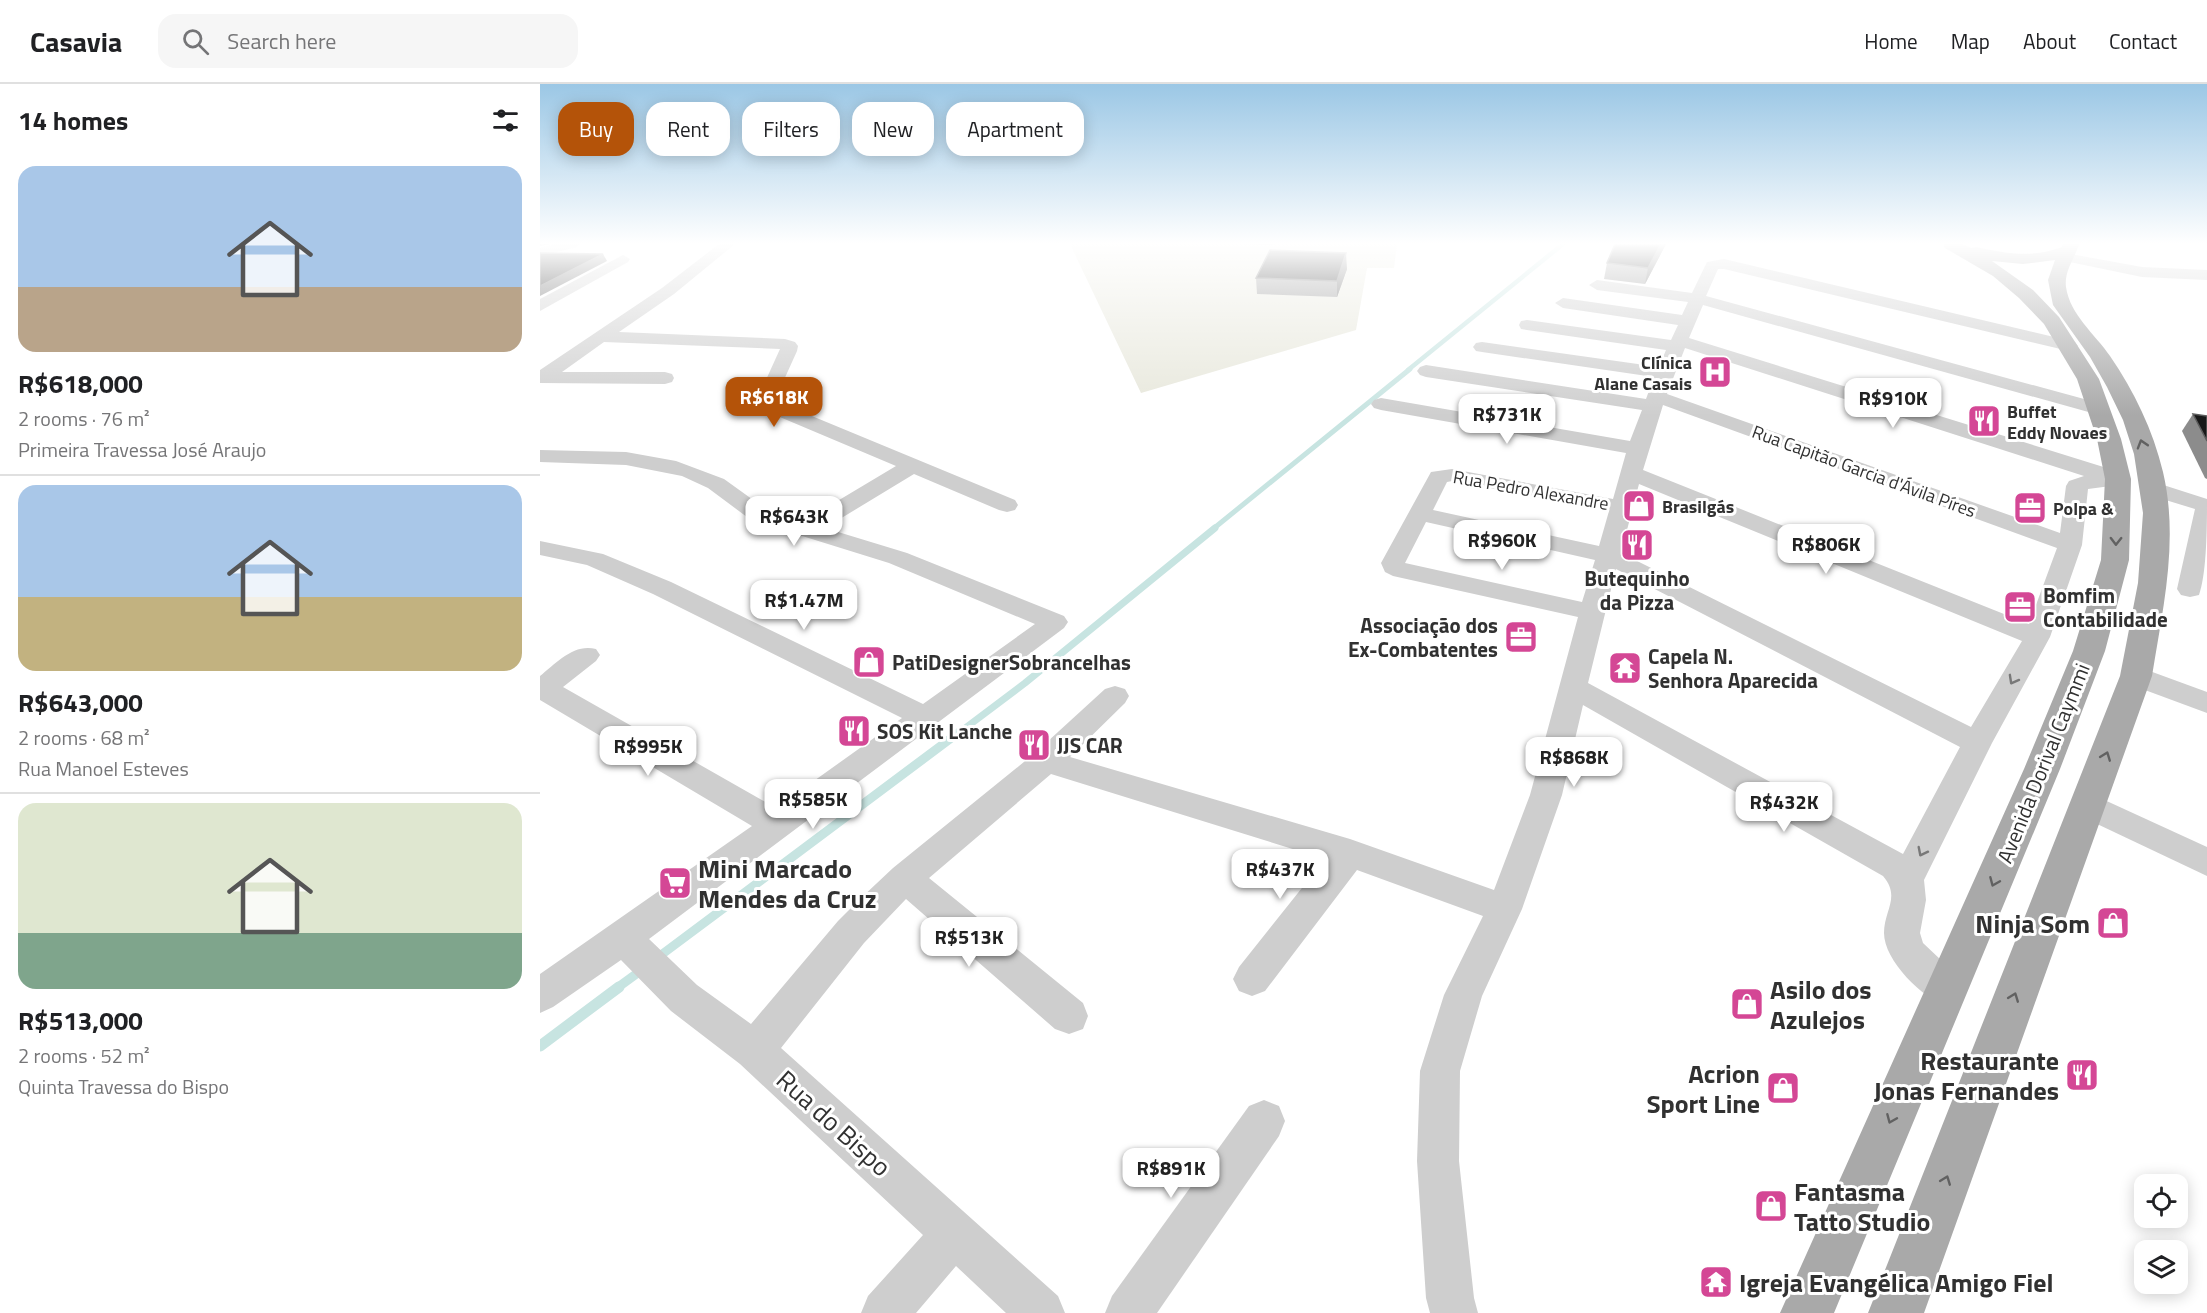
<!DOCTYPE html>
<meta charset="utf-8">
<style>
body{margin:0;font-family:"Titillium Web",sans-serif;background:#f6f6f6;color:#202124;height:100vh;display:flex;flex-direction:column;font-size:22px;white-space:nowrap}
*{box-sizing:border-box;margin:0}
p{font-size:20px;color:#757577}
.icon{flex:none;width:33px;height:33px;fill:none;stroke:currentColor;stroke-width:2;stroke-linecap:round;stroke-linejoin:round}
.map{position:relative;flex:1;overflow:hidden}
.panel{display:flex;flex-direction:column;background:#fff;width:540px}
.panel>*{flex:none}
.top-card{position:absolute;left:18px;top:18px;width:570px;height:54px;display:flex;gap:12px}
.buttons{position:absolute;left:1594px;top:1090px;display:grid;gap:12px}
.buttons a{display:grid;place-items:center;width:54px;height:54px;border-radius:12px;background:#fff;box-shadow:0 3px 15px #0003;font-size:30px}
.price{position:absolute;translate:-50% -51px;padding:0 14px;border-radius:12px;background:#fff;color:#222;font-size:20px;line-height:39px;filter:drop-shadow(0 2px 3px #0008)}
.price::after{content:'';position:absolute;left:50%;top:36px;width:18px;height:14px;margin-left:-9px;background:inherit;clip-path:polygon(0 0,100% 0,50% 100%)}
.price.on{background:#b45309;color:#fff}
ul{padding:0;list-style:none}
li{display:grid;align-content:center;gap:12px;height:318px;padding:0 18px}
li+li{border-top:2px solid #e0e0e0}
li span{display:grid;place-items:center;height:186px;border-radius:18px;color:#555}
li>.icon{margin-inline-start:auto}
span .icon{width:108px;height:108px;fill:#fffc;stroke-width:1}
li b{font-size:26px}
h2{display:flex;justify-content:space-between;align-items:center;height:72px;padding:0 18px;font-size:26px}
.pill{padding:0 21px;border-radius:18px;background:#fff;box-shadow:0 3px 15px #0003;font-size:21px;line-height:54px}
.pill.on{background:#b45309;color:#fff}
header{display:flex;align-items:center;gap:36px;box-sizing:border-box;height:84px;padding:0 30px;background:#fff;border-bottom:2px solid #e0e0e0}
header strong{font-size:28px}
nav{display:flex;gap:33px;margin-inline-start:auto;font-size:21px}
.search{width:420px;height:54px;background:#f6f6f6;display:flex;align-items:center;gap:15px;box-sizing:border-box;padding:0 21px;border-radius:18px;color:#757577;font-size:22px}
main{display:flex;flex:1;min-height:0}
.map>svg:first-child{display:block}
.green{fill:#e7e7db}
.lines{fill:none;stroke-linecap:round;stroke-linejoin:round}
.stream-far4{stroke:#c7e4e1;stroke-width:4.5}
.stream-far3{stroke:#c7e4e1;stroke-width:5}
.stream-far2{stroke:#c7e4e1;stroke-width:7}
.stream-far1{stroke:#c7e4e1;stroke-width:9}
.stream{stroke:#c7e4e1;stroke-width:11}
.minor{fill:#cecece;fill-rule:evenodd}
.primary{fill:#a9a9a9;fill-rule:evenodd}
.wall{fill:#8c8c8c}
.shaded-wall{fill:#5d5d5d}
.building{fill:#181818;stroke:#5d5d5d;stroke-width:1.5}
.oneway{stroke:#616161}
.oneway2{stroke:#787878}
.labels{text-anchor:middle;dominant-baseline:central;stroke-width:6;stroke-linejoin:round;paint-order:stroke}
.far-poi-label{font-size:18px;font-weight:bold;fill:#313131;stroke:#fff;text-anchor:start}
.far-street-label{font-size:18px;fill:#313131;stroke:#fff}
.poi-label{font-size:21px;font-weight:bold;fill:#313131;stroke:#fff;text-anchor:start}
.street-label{font-size:21px;fill:#313131;stroke:#fff}
.near-poi-label{font-size:26px;font-weight:bold;fill:#313131;stroke:#fff;text-anchor:start}
.near-street-label{font-size:26px;fill:#313131;stroke:#fff}
</style>
<header>
<strong>Casavia</strong>
<div class="search"><svg class="icon" aria-label="search" viewBox="0 0 24 24"><circle cx="10" cy="10" r="6"/><path d="M15 15l6 6"/></svg>Search here</div>
<nav><a>Home</a><a>Map</a><a>About</a><a>Contact</a></nav>
</header>
<main>
<section class="panel">
<h2>14 homes<svg class="icon" aria-label="filters" viewBox="0 0 24 24"><path d="M4 7h16M4 17h16"/><circle cx="9" cy="7" r="2"/><circle cx="15" cy="17" r="2"/></svg></h2>
<ul>
<li><span style="background:linear-gradient(#a9c7e8 65%,#b9a48a 0)"><svg class="icon" aria-label="home" viewBox="0 0 24 24"><path d="M3 11l9-7 9 7M6 9v11h12V9"/></svg></span><div><b>R$618,000</b><p>2 rooms · 76 m²</p><p>Primeira Travessa José Araujo</p></div></li>
<li><span style="background:linear-gradient(#a9c7e8 60%,#c2b280 0)"><svg class="icon" aria-label="home" viewBox="0 0 24 24"><path d="M3 11l9-7 9 7M6 9v11h12V9"/></svg></span><div><b>R$643,000</b><p>2 rooms · 68 m²</p><p>Rua Manoel Esteves</p></div></li>
<li><span style="background:linear-gradient(#dfe7d0 70%,#7fa58c 0)"><svg class="icon" aria-label="home" viewBox="0 0 24 24"><path d="M3 11l9-7 9 7M6 9v11h12V9"/></svg></span><div><b>R$513,000</b><p>2 rooms · 52 m²</p><p>Quinta Travessa do Bispo</p></div></li>
</ul>
</section>
<div class="map">
<svg width="1667" height="1229" viewBox="0 0 1667 1229">
<rect width="100%" height="100%" fill="#fff"/>
<polygon class="green" points="530,160 857,160 854,184 827,184 816,246 601,309"/>
<g class="lines">
<polyline class="stream-far4" points="868,286 1023,160"/>
<polyline class="stream-far3" points="673,445 870,285"/>
<polyline class="stream-far2" points="420,648 485,599 675,444"/>
<g class="stream-far1">
<polyline points="117,874 422,646"/>
<polyline points="77,904 103,885"/>
</g>
<polyline class="stream" points="0,962 79,903"/>
<g class="minor">
<polygon points="15,160 39,160 37,163 0,172 0,164"/>
<path d="M179 160H195L134 210 79 248 245 255 255 258 258 262 257 267 243 298 238 318 475 416 478 421 475 426 467 428 459 426 374 390 285 444 367 469 524 532 528 538 524 544 109 855 157 901 211 940 298 837 320 815 353 784 495 669 565 605 575 602 585 605 589 612 585 619 530 673 810 755 954 806 990 711 1038 533 853 492 845 488 841 479 891 388 912 385 1073 415 1086 369 841 326 834 324 831 320 834 316 841 314 1090 357 1102 326 886 293 880 291 877 287 880 283 886 281 1106 315 1114 293 942 268 936 267 933 263 936 259 942 258 1119 283 1126 266 987 246 981 245 979 241 981 237 987 236 1131 256 1138 241 1023 224 1015 219 1023 214 1142 231 1148 218 1057 206 1049 201 1057 196 1152 209 1167 178 1184 175 1535 258 1538 262 1535 266 1529 267 1184 185H1178L1166 212 1566 321 1569 325 1566 329H1552L1163 221 1149 254 1586 390 1589 395 1586 400 1548 405 1542 461 1510 553 1452 659 1384 796 1386 816 1380 849 1383 859 1420 894 1426 906 1420 918 1407 923C1383 914 1344 877 1344 849 1344 826 1361 813 1343 792L1043 621 1022 711 982 825 942 912 920 987 919 1077 934 1214 938 1229H890L886 1214 877 1077 880 987 904 911 943 832 817 786 725 907 712 912 699 907 693 895 699 883 785 775 511 690 389 794 543 919 548 932 543 945 529 950 515 945 366 815 324 859 241 964 518 1212 525 1229H466L416 1182 376 1229H321L328 1212 383 1151 200 980 131 927 81 876 13 923 0 929V890L212 742 0 616V592C16 579 34 559 56 565L60 571 56 577 23 603 236 724 362 634 113 510 47 481 0 471V457L63 470 131 498 383 620 495 540 349 479 211 436 168 404 142 392 86 381 0 378V366L86 368 136 377 184 395 227 426 264 437 356 382 221 325 218 321 225 298 240 265 64 258 22 288H125L132 290 134 294 132 298 125 300 0 299V286L122 204ZM1145 264 1544 392 1529 397 1526 402 1520 449 1127 310ZM1123 321 1517 464 1489 540 1103 386ZM912 397 1069 427 1059 462 893 426 907 398ZM1099 400 1482 557 1431 643 1081 469ZM886 438 1055 476 1042 518 865 479ZM1076 485 1420 663 1363 770 1048 599Z"/>
<polygon points="1525,169 1602,183 1667,186 1667,196 1602,193 1520,176 1518,173 1520,170"/>
<polygon points="83,171 90,175 88,178 0,227 0,215"/>
<path d="M1614 398 1667 415C1667 440 1667 489 1659 511L1650 513 1641 511 1637 505 1655 425 1606 410 1603 405 1606 400Z"/>
<polygon points="1596,582 1667,608 1667,629 1586,599 1582,592 1586,585"/>
<polygon points="1547,708 1667,763 1667,792 1536,730 1531,721 1536,712"/>
<polygon points="724,1016 739,1022 745,1037 739,1052 617,1229 565,1229 572,1212 709,1022"/>
</g>
<path class="primary" d="M1403 160H1423L1431 164 1437 163C1466 170 1494 174 1522 163L1523 160H1539C1535 174 1524 187 1526 203 1530 231 1555 250 1570 272 1594 307 1613 346 1623 388 1639 456 1623 524 1612 592L1384 1229H1328L1580 592 1598 499 1603 429 1594 370 1583 336 1567 303 1550 273 1513 221 1508 196 1515 176 1483 180 1452 177 1493 206 1519 233 1559 295 1581 355 1591 395 1589 476 1565 567 1520 685 1294 1229H1240L1484 685 1533 567 1561 476 1565 395 1557 355 1537 295 1504 240 1479 214 1453 192 1405 164Z"/>
</g>
<g class="wall">
<polygon points="701,160 734,160 733,161"/>
<polygon points="1075,160 1126,160 1105,200 1064,195 1067,179"/>
<polygon points="807,185 797,213 717,210 716,194"/>
<polygon points="1653,330 1667,332 1667,395 1665,394 1642,347"/>
</g>
<g class="shaded-wall">
<polygon points="0,160 11,160 0,162"/>
<polygon points="1121,160 1126,160 1105,200 1108,184"/>
<polygon points="806,169 807,185 797,213 797,197"/>
<polygon points="63,170 67,177 0,212 0,202"/>
</g>
<g class="building">
<polygon points="1075,160 1121,160 1108,184 1067,179"/>
<polygon points="730,166 806,169 797,197 716,194"/>
<polygon points="0,169 63,170 0,202"/>
<polygon points="1653,330 1667,332 1667,357"/>
</g>
<defs><path id="oneway-chevron" d="M-2-3.5L2.5 0L-2 3.5" fill="none" stroke-width="1.6" stroke-linecap="round" stroke-linejoin="round" transform="scale(1.5)"/></defs>
<g class="oneway">
<use href="#oneway-chevron" transform="translate(1602 360) rotate(-107)"/>
<use href="#oneway-chevron" transform="translate(1576 457) rotate(91)"/>
<use href="#oneway-chevron" transform="translate(1566 672) rotate(-69)"/>
<use href="#oneway-chevron" transform="translate(1454 798) rotate(113)"/>
<use href="#oneway-chevron" transform="translate(1474 913) rotate(-69)"/>
<use href="#oneway-chevron" transform="translate(1351 1035) rotate(113)"/>
<use href="#oneway-chevron" transform="translate(1406 1096) rotate(-69)"/>
</g>
<g class="oneway2">
<use href="#oneway-chevron" transform="translate(1473 596) rotate(119)"/>
<use href="#oneway-chevron" transform="translate(1382 768) rotate(117)"/>
</g>
<linearGradient id="sky" x2="0" y2="1"><stop stop-color="#9bc7e5"/><stop offset="0.48" stop-color="#fff"/><stop offset="1" stop-color="#fff" stop-opacity="0"/></linearGradient>
<rect width="1667" height="332" fill="url(#sky)"/>
<defs>
<g id="hospital-square" transform="scale(1.725)"><rect x="-9" y="-9" width="18" height="18" rx="4" fill="#d44795" stroke="#fff"/><path d="M-5-5h3v3.5h4V-5h3V5h-3V1.5h-4V5h-3Z" fill="#fff"/></g>
<g id="restaurant-square" transform="scale(1.725)"><rect x="-9" y="-9" width="18" height="18" rx="4" fill="#d44795" stroke="#fff"/><path d="M-5-6h1v4h1v-4h1v4h1v-4h1v5L-1.5 .5V6h-2V.5L-5-1ZM5-6V6H3V1.5H1.5Q1.5-4 5-6Z" fill="#fff"/></g>
<g id="shop-square" transform="scale(1.725)"><rect x="-9" y="-9" width="18" height="18" rx="4" fill="#d44795" stroke="#fff"/><path d="M-5-2.5h2.3a2.7 3.5 0 0 1 5.4 0H5L5.5 6h-11ZM-1.5-2.5h3a1.5 2.3 0 0 0-3 0Z" fill="#fff"/></g>
<g id="office-square" transform="scale(1.725)"><rect x="-9" y="-9" width="18" height="18" rx="4" fill="#d44795" stroke="#fff"/><path d="M-6-3h4V-5.5h4V-3h4V5H-6ZM-1-4.5V-3h2v-1.5ZM-6 0V1H6V0Z" fill="#fff"/></g>
<g id="temple-square" transform="scale(1.725)"><rect x="-9" y="-9" width="18" height="18" rx="4" fill="#d44795" stroke="#fff"/><path d="M0-6L5-2H3V0L6.5 2.5H4V6H1.5V3h-3V6H-4V2.5H-6.5L-3 0V-2H-5Z" fill="#fff"/></g>
<g id="supermarket-square" transform="scale(1.725)"><rect x="-9" y="-9" width="18" height="18" rx="4" fill="#d44795" stroke="#fff"/><path d="M-6-5.5h2.5l.6 2H6L4.5 2H-2.5L-4.4-4H-6ZM-1.5 3.2a1.3 1.3 0 1 0 .1 0ZM3 3.2a1.3 1.3 0 1 0 .1 0Z" fill="#fff"/></g>
</defs>
<g fill-rule="evenodd">
<use href="#hospital-square" x="1175" y="288"/>
<use href="#restaurant-square" x="1444" y="337"/>
<use href="#shop-square" x="1099" y="422"/>
<use href="#office-square" x="1490" y="424"/>
<use href="#restaurant-square" x="1097" y="461"/>
<use href="#office-square" x="1480" y="523"/>
<use href="#office-square" x="981" y="553"/>
<use href="#shop-square" x="329" y="578"/>
<use href="#temple-square" x="1085" y="584"/>
<use href="#restaurant-square" x="314" y="647"/>
<use href="#restaurant-square" x="494" y="661"/>
<use href="#supermarket-square" x="135" y="799"/>
<use href="#shop-square" x="1573" y="839"/>
<use href="#shop-square" x="1207" y="920"/>
<use href="#restaurant-square" x="1542" y="991"/>
<use href="#shop-square" x="1243" y="1004"/>
<use href="#shop-square" x="1231" y="1122"/>
<use href="#temple-square" x="1176" y="1198"/>
</g>
<g class="labels">
<g class="far-poi-label">
<text x="1152" y="278" text-anchor="end">Clínica<tspan x="1152" dy="21">Alane Casais</tspan></text>
<text x="1467" y="327">Buffet<tspan x="1467" dy="21">Eddy Novaes</tspan></text>
<text x="1122" y="422">Brasilgás</text>
<text x="1513" y="424">Polpa &amp;</text>
</g>
<g class="far-street-label">
<text transform="translate(1324 387) rotate(20)">Rua Capitão Garcia d'Ávila Píres</text>
<text transform="translate(991 406) rotate(10)">Rua Pedro Alexandre</text>
</g>
<g class="poi-label">
<text x="1097" y="494" text-anchor="middle">Butequinho<tspan x="1097" dy="24">da Pizza</tspan></text>
<text x="1503" y="511">Bomfim<tspan x="1503" dy="24">Contabilidade</tspan></text>
<text x="958" y="541" text-anchor="end">Associação dos<tspan x="958" dy="24">Ex-Combatentes</tspan></text>
<text x="1108" y="572">Capela N.<tspan x="1108" dy="24">Senhora Aparecida</tspan></text>
<text x="352" y="578">PatiDesignerSobrancelhas</text>
<text x="337" y="647">SOS Kit Lanche</text>
<text x="517" y="661">JJS CAR</text>
</g>
<g class="street-label">
<text transform="translate(1503 679) rotate(-68)">Avenida Dorival Caymmi</text>
</g>
<g class="near-poi-label">
<text x="158" y="784">Mini Marcado<tspan x="158" dy="30">Mendes da Cruz</tspan></text>
<text x="1550" y="839" text-anchor="end">Ninja Som</text>
<text x="1230" y="905">Asilo dos<tspan x="1230" dy="30">Azulejos</tspan></text>
<text x="1519" y="976" text-anchor="end">Restaurante<tspan x="1519" dy="30">Jonas Fernandes</tspan></text>
<text x="1220" y="989" text-anchor="end">Acrion<tspan x="1220" dy="30">Sport Line</tspan></text>
<text x="1254" y="1107">Fantasma<tspan x="1254" dy="30">Tatto Studio</tspan></text>
<text x="1199" y="1198">Igreja Evangélica Amigo Fiel</text>
</g>
<g class="near-street-label">
<text transform="translate(294 1039) rotate(42)">Rua do Bispo</text>
</g>
</g>
</svg>
<div class="buttons">
<a><svg class="icon" aria-label="locate" viewBox="0 0 24 24"><circle cx="12" cy="12" r="6"/><path d="M12 2v4M12 18v4M2 12h4M18 12h4"/></svg></a>
<a><svg class="icon" aria-label="layers" viewBox="0 0 24 24"><path d="M12 4l9 5-9 5-9-5zM3 14l9 5 9-5"/></svg></a>
</div>
<b class="price on" style="left:234px;top:344px">R$618K</b>
<b class="price" style="left:1353px;top:345px">R$910K</b>
<b class="price" style="left:967px;top:361px">R$731K</b>
<b class="price" style="left:254px;top:463px">R$643K</b>
<b class="price" style="left:962px;top:487px">R$960K</b>
<b class="price" style="left:1286px;top:491px">R$806K</b>
<b class="price" style="left:264px;top:547px">R$1.47M</b>
<b class="price" style="left:108px;top:693px">R$995K</b>
<b class="price" style="left:1034px;top:704px">R$868K</b>
<b class="price" style="left:273px;top:746px">R$585K</b>
<b class="price" style="left:1244px;top:749px">R$432K</b>
<b class="price" style="left:740px;top:816px">R$437K</b>
<b class="price" style="left:429px;top:884px">R$513K</b>
<b class="price" style="left:631px;top:1115px">R$891K</b>
<div class="top-card">
<a class="pill on">Buy</a>
<a class="pill">Rent</a>
<a class="pill">Filters</a>
<a class="pill">New</a>
<a class="pill">Apartment</a>
</div>
</div>
</main>
